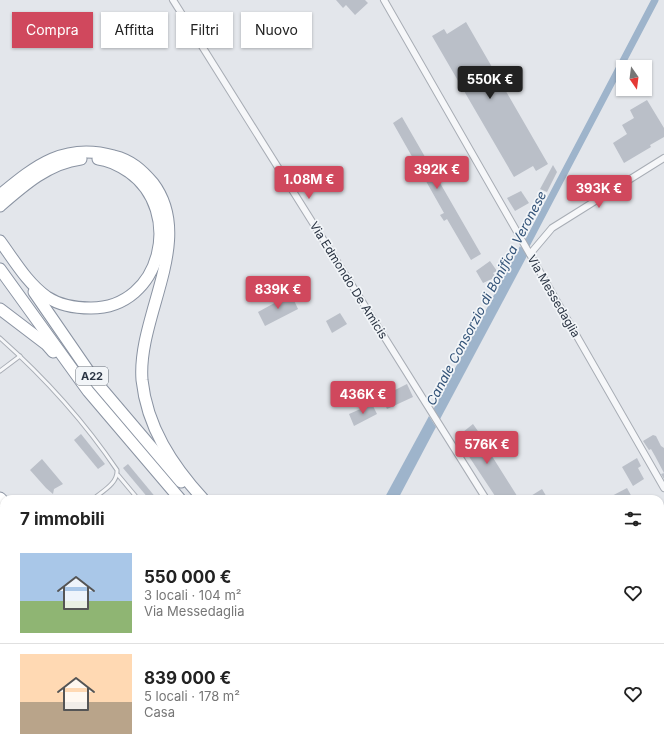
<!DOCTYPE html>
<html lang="it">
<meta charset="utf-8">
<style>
body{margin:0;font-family:Inter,sans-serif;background:#f2f2f2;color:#222;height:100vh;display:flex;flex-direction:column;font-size:15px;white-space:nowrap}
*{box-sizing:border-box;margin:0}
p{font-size:13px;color:#767676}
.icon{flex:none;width:22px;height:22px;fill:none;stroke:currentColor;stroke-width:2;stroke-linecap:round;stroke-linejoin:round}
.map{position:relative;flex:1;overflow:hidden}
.sheet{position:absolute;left:0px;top:495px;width:664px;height:256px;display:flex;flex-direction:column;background:#fff;border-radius:12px 12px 0 0;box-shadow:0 1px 3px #0004}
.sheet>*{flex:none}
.guide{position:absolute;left:12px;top:12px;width:400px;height:36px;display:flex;gap:8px}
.needle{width:26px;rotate:166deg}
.controls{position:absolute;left:616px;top:60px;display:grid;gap:8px}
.controls a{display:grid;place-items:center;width:36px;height:36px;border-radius:0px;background:#fff;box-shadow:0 1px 3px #0004;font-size:20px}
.price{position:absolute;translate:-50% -34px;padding:0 9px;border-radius:4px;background:#d0485d;color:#fff;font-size:13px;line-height:26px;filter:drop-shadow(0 1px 2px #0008)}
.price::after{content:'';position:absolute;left:50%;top:24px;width:12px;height:9px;margin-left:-6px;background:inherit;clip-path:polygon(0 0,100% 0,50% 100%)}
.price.selected{background:#222;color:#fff}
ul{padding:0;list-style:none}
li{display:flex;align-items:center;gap:12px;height:100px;padding:0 20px}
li+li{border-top:1px solid #e0e0e0}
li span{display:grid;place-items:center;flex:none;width:112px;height:80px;border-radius:0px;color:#555}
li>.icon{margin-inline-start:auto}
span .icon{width:48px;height:48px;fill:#fffc;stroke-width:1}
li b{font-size:17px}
h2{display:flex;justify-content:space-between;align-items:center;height:48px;padding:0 20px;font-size:17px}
.chip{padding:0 14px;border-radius:0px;background:#fff;box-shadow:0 1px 3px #0004;font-size:14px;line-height:36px}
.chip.selected{background:#d0485d;color:#fff}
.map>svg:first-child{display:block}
.built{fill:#d1d5dd}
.water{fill:#9eb4cb}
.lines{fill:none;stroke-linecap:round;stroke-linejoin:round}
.canal{stroke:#9eb4cb;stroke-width:7}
.building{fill:#babfc8}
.lane-casing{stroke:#a8adb5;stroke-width:5}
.street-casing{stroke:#a8adb5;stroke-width:8}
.secondary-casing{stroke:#a8adb5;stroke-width:11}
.highway-casing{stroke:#8a93a2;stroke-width:13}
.lane{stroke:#f6f7f9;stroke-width:3}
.street{stroke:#f6f7f9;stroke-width:6}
.secondary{stroke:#fff;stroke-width:9}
.highway{stroke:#fff;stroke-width:11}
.highway-bridge-casing{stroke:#8a93a2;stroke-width:13;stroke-linecap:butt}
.highway-bridge{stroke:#fff;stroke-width:11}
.labels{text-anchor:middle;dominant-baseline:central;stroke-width:3.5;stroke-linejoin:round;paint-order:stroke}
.shield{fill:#f2f5f8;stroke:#666e79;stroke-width:1}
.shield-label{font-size:11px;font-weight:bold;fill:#2a3443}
.street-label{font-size:12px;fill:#2a3443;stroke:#f2f5f8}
.water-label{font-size:13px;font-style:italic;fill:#335378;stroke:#f2f5f8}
</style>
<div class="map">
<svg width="664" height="751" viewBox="0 0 664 751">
<rect width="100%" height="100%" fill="#e3e6eb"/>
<polygon class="built" points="4,738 4,747 31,747 32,751 0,751 0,740"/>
<g class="water">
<polygon points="520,246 527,256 439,421 433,410"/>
<polygon points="429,416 436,427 398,499 384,499"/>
</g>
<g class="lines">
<polyline class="canal" points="519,259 655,0"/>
</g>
<g class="building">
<polygon points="336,0 365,0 368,3 355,15 346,5 343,8"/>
<polygon points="466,22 548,164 536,171 533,166 514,177 432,36 444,29 447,34"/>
<polygon points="647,100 664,128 664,137 650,145 651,147 624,163 613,143 627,134 622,125 634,118 630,110"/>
<polygon points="402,117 481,254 471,260 447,219 444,221 440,215 444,213 393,123"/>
<polygon points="553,165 557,172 547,192 540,189"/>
<polygon points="521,191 529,203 515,211 507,198"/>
<polygon points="490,261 497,271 493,273 496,277 483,283 476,271"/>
<polygon points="291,294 298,309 265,326 258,312"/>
<polygon points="340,313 347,324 332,333 326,321"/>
<polygon points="407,384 413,397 387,409 381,396 376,399 373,392 388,385 391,392"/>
<polygon points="372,404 377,414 354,426 349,414"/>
<polygon points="473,424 487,444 485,445 519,499 497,499 468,455 470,454 462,441 467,438 463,432"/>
<polygon points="81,434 105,464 98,469 74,440"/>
<polygon points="653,435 656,436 661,446 664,448 664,479 661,474 664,473 655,456 651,449 649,450 643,441"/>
<polygon points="637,458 641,466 638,468 644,479 633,486 622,467"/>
<polygon points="42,459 63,484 54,489 53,494 46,488 30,470"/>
<polygon points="128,464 157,499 149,499 123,468"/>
<polygon points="627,488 633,499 606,499"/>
<polygon points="542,489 548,499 526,499"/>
</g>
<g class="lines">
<g class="lane-casing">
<g id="lane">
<path d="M0 338C44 377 84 421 117 470 118 483 103 491 93 499"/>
<polyline points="0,371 20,356"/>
<polyline points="118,475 138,499"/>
<polyline points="0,522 4,525"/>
<polyline points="0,622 4,624"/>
<polyline points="242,751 245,747"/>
</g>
</g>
<g class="street-casing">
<g id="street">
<polyline points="173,0 486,499"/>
<polyline points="384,0 664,488"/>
<polyline points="530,254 552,228 664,158"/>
<polyline points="641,747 644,751"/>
</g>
</g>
<g class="secondary-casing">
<polyline id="secondary" points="660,611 664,610"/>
</g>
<g class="highway-casing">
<g id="highway">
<path d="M0 195C36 165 65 142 114 156 131 160 142 170 153 183 196 240 137 316 142 380 147 427 172 465 203 499"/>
<path d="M0 206C24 185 49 163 81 159"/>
<path d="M0 241C14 260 27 283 47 297 59 305 76 308 91 308 162 308 184 211 129 172 120 166 109 160 98 159"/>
<polyline points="0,269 88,391 180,499"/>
<polyline points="34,292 96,382 181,482"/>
<polyline points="0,309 46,344 53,352"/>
<polyline points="0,498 4,502"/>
<polyline points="0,548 4,551"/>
<polyline points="0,581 4,582"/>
<polyline points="0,646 4,648"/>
<polyline points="338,747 345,751"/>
<polyline points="443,747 448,751"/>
<polyline points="463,747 468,751"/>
</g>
</g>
<use href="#lane" class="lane"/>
<use href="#street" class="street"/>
<use href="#secondary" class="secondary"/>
<use href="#highway" class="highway"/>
<g class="highway-bridge-casing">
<polyline id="highway-bridge" points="352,747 359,751"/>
</g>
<use href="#highway-bridge" class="highway-bridge"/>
</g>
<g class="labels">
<rect class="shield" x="76" y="367" width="32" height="18" rx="3"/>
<g class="shield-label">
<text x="92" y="376">A22</text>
</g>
<g class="street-label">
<text transform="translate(349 280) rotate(58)">Via Edmondo De Amicis</text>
<text transform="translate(554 296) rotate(60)">Via Messedaglia</text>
</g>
<g class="water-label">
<text transform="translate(486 298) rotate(-62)">Canale Consorzio di Bonifica Veronese</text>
</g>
</g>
</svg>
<div class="controls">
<a><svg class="needle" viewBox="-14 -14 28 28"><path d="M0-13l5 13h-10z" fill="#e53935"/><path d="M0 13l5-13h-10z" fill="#767676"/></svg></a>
</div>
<b class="price selected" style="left:490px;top:100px">550K €</b>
<b class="price" style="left:437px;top:190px">392K €</b>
<b class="price" style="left:309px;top:200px">1.08M €</b>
<b class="price" style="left:599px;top:209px">393K €</b>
<b class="price" style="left:278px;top:310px">839K €</b>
<b class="price" style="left:363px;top:415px">436K €</b>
<b class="price" style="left:487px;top:465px">576K €</b>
<div class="guide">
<a class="chip selected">Compra</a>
<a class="chip">Affitta</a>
<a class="chip">Filtri</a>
<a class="chip">Nuovo</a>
</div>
<section class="sheet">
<h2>7 immobili<svg class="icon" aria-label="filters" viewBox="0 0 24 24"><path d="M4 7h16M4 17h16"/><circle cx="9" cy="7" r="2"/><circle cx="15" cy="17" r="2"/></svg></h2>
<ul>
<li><span style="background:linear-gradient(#a9c7e8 60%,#8fb573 0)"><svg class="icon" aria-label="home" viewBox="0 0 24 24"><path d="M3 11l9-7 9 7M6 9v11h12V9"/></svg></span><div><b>550 000 €</b><p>3 locali · 104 m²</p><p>Via Messedaglia</p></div><svg class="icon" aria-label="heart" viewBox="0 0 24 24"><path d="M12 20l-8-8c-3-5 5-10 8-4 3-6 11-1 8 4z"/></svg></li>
<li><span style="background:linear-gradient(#ffd9b3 60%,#b9a48a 0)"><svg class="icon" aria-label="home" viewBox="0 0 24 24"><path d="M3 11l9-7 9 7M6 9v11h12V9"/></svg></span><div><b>839 000 €</b><p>5 locali · 178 m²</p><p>Casa</p></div><svg class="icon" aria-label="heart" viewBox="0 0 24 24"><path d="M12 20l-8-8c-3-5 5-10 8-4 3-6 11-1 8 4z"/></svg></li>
</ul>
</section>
</div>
